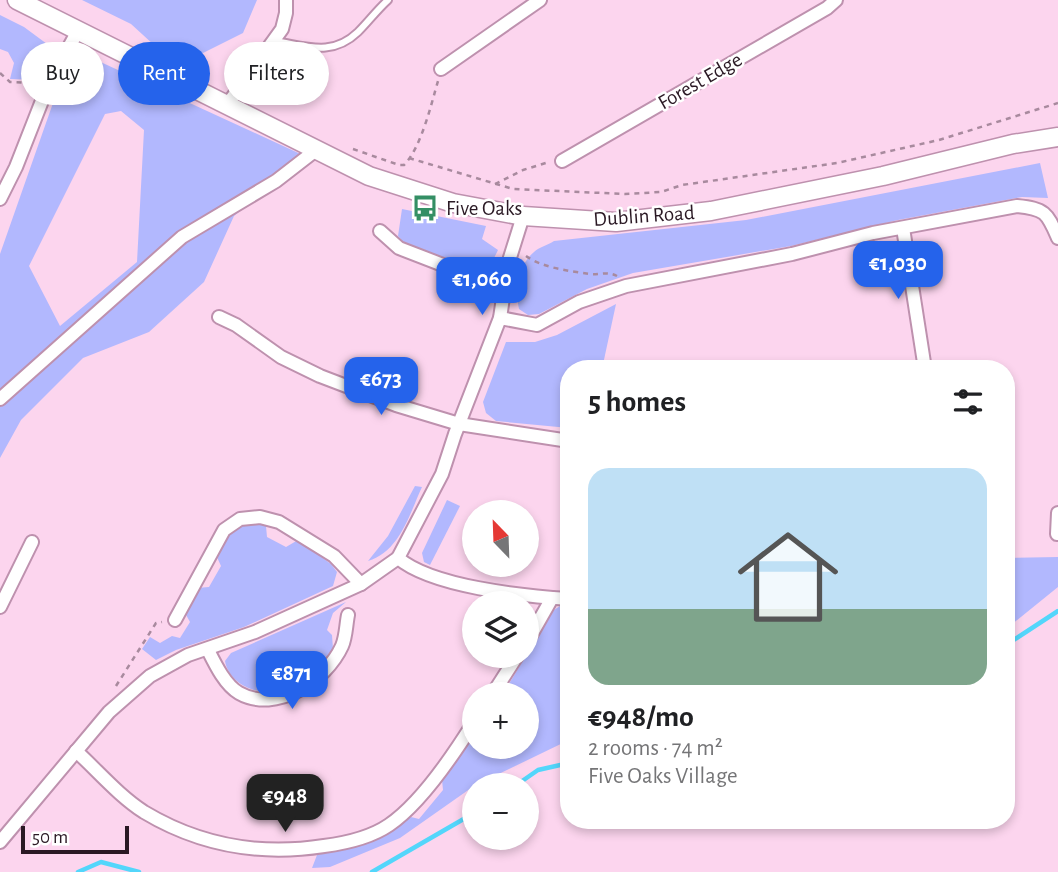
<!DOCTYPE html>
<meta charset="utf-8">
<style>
body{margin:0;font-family:"Alegreya Sans",sans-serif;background:#f2f2f2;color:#202124;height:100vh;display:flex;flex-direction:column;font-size:26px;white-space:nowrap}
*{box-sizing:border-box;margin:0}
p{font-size:23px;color:#757577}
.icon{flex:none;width:38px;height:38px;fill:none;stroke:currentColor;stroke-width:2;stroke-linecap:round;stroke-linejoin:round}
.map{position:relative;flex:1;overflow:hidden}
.side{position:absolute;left:560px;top:360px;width:455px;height:469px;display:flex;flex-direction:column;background:#fff;border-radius:28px;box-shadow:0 4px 10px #0003}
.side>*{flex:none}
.hud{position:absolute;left:21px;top:42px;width:434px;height:63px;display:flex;gap:14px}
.needle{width:46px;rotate:337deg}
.fabs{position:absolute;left:462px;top:500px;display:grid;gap:14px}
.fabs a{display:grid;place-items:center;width:77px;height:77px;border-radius:50%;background:#fff;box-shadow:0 4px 10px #0003;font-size:35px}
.scale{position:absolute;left:21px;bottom:18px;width:108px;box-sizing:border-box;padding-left:7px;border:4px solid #2a1924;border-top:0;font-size:19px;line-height:24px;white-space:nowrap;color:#2a1924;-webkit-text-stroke:5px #fff;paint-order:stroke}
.price{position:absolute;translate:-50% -60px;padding:0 16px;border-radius:14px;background:#2563eb;color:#fff;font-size:23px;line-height:46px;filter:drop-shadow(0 2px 4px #0008)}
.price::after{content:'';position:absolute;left:50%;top:42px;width:21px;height:16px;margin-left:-10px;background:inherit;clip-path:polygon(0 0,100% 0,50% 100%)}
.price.active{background:#222;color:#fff}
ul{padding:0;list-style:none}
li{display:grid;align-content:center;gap:14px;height:371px;padding:0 28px}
li span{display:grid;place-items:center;height:217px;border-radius:21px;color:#555}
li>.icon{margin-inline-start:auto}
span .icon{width:126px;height:126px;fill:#fffc;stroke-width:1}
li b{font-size:30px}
h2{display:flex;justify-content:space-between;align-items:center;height:84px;padding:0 28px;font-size:30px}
.tag{padding:0 24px;border-radius:32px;background:#fff;box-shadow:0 4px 10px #0003;font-size:24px;line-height:63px}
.tag.active{background:#2563eb;color:#fff}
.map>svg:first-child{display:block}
.green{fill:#b2b8fe;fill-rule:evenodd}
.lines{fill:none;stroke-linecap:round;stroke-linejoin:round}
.stream{stroke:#53d6fb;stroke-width:4.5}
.service-casing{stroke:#be91ae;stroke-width:10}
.minor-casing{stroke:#be91ae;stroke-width:16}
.secondary-casing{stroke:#be91ae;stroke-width:21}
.path{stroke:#a88a9e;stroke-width:2.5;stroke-dasharray:5 5;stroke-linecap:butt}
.service{stroke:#fff;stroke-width:6}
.minor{stroke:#fff;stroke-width:12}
.secondary{stroke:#fff;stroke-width:18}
.labels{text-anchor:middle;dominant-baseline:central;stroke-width:5;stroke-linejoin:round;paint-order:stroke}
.street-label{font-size:21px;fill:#2a1924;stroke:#fff}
.poi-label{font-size:21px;fill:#2a1924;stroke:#fff;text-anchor:start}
</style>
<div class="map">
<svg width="1058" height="872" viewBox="0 0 1058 872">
<rect width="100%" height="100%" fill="#fcd5ee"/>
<g class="green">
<polygon points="82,0 257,0 243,33 177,66 131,24"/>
<polygon points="0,15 24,27 47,44 36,80 10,79 14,63 8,52 0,49"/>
<path d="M81 53 307 157 234 216 204 282 149 332 83 358 21 420 0 458V396L4 392 0 389V254L66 66ZM121 111 144 130 137 262 60 326 29 266 105 114Z"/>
<path d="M1040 163 1048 198 1022 197 898 220 791 246 633 273 587 289 539 314 528 315 519 309C515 290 518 265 534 252 539 247 548 245 554 241L746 220Z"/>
<polygon points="402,209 486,226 482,239 498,250 493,260 480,267 462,266 405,244 398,236"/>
<polygon points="616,304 602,369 569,369 569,428 496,421 486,413 483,402 506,342 535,342 557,335"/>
<path d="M415 486 422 487C409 515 400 551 368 561L388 536Z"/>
<polygon points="447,500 460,506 430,565 424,562 422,553"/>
<path d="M257 523 266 526 267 537 286 547 298 540 331 564 337 572 333 586 244 627 176 650 156 660 142 649 150 637 160 643 172 636 180 638 190 622 185 613 197 588 209 587 221 566 216 555C228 535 231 526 257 523Z"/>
<polygon points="1058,557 1058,587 1006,629 1006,558"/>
<path d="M346 602 333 613 327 630 332 635 333 649 321 664 308 674 297 670 279 680 276 691C256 695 229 684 225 661L231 653Z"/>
<polygon points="563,604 569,605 569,740 474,786 400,838 330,867 312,868 317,855 375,840 411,817 419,819 443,790 442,780 474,737 474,747 527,747 527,695 502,695 554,610"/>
</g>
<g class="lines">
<g class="stream">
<polyline points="1006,645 1058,611"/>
<polyline points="515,786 538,770 569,763"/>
<polyline points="78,872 101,862 139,872"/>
<polyline points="372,872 474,813"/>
</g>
<g class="service-casing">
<path id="service" d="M275 41C307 46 332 57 358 32 368 22 377 10 388 0"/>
</g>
<g class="minor-casing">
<g id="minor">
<polyline points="441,69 540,0"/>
<polyline points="227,105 282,29 286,13 286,0"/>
<polyline points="562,161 827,8 836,0"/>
<polyline points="0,199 16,167 49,83 78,31"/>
<path d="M523 216 508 264 500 318 455 434 442 474 398 558C432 587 523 596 569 599"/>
<polyline points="903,228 925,369"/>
<polyline points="380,231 399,248 461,272 504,285"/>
<polyline points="219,317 236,325 281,357 320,376 396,405 459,424 569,441"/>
<path d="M500 318 537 325 579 302 626 286 792 254 873 233 1017 206C1046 209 1047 213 1058 238"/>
<polyline points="0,399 182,237 276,181 316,150"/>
<polyline points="1057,534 1058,513"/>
<polyline points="0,607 32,542"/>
<polyline points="175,620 224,530 240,519 260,517 279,522 334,556 361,584"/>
<polyline points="527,642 552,598"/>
<path d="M208 650C215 664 225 685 239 693 276 714 326 681 342 646 346 637 346 625 348 615"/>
<polyline points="492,695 517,656"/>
<path d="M76 751C98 771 119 796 144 812 199 845 260 856 324 846 347 843 370 838 389 825 420 804 454 754 474 722"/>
<polyline points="0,842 109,712 150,676 188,655 255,632 361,584 398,558"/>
</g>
</g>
<g class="secondary-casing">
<polyline id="secondary" points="17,0 369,176 453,203 523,216 616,222 711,211 883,176 1013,144 1058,137"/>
</g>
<g class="path">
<polyline points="0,73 10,82 36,83"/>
<path d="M353 149 399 165H404C421 148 431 105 438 81"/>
<polyline points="409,158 513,189 625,194 661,192 682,185 837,163 939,140 1058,103"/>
<polyline points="495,184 523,170 549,162"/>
<path d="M526 256C543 268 569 271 590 274 600 275 607 271 617 276"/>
<polyline points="116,686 156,623 162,622"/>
</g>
<use href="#service" class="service"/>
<use href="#minor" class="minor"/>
<use href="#secondary" class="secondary"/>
</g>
<defs>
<g id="bus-bare" transform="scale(2.1)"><path d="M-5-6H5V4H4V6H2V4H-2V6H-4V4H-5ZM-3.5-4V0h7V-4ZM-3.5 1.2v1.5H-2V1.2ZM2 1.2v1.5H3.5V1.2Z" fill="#348f65" stroke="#fff" stroke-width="2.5" paint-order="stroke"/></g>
</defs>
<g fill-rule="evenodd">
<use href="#bus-bare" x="425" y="208"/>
</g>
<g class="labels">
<g class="street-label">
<text transform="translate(700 81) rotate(-30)">Forest Edge</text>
<text transform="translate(644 216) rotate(-4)">Dublin Road</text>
</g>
<g class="poi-label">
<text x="446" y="208">Five Oaks</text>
</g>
</g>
</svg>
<div class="fabs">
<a><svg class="needle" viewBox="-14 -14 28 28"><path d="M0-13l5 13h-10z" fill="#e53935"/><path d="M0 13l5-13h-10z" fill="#757577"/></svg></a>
<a><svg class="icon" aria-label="layers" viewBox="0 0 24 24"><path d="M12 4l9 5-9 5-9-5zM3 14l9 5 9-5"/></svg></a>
<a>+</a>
<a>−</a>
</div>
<div class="scale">50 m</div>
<b class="price" style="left:898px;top:301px">€1,030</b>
<b class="price" style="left:482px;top:317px">€1,060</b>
<b class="price" style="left:381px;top:417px">€673</b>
<b class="price" style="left:292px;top:711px">€871</b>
<b class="price active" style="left:285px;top:834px">€948</b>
<div class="hud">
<a class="tag">Buy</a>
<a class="tag active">Rent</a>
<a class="tag">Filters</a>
</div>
<section class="side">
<h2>5 homes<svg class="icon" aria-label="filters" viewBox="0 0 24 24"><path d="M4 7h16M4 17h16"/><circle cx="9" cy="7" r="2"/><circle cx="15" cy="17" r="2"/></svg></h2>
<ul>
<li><span style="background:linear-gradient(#bfe0f5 65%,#7fa58c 0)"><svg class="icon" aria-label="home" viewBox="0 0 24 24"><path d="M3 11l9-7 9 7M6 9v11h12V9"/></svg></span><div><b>€948/mo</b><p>2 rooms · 74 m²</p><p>Five Oaks Village</p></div></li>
</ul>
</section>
</div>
